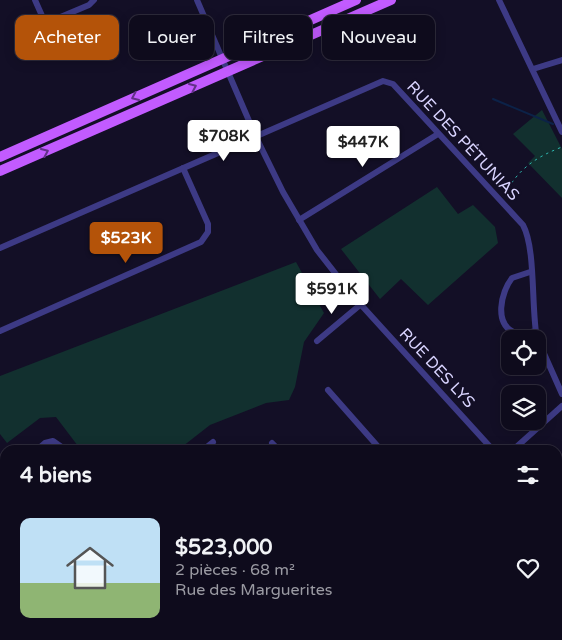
<!DOCTYPE html>
<html lang="fr">
<meta charset="utf-8">
<style>
body{margin:0;font-family:"Varela Round",sans-serif;background:#1c1929;color:#f1f3f6;height:100vh;display:flex;flex-direction:column;font-size:19px;white-space:nowrap}
*{box-sizing:border-box;margin:0}
p{font-size:16px;color:#9b9ba3}
.icon{flex:none;width:28px;height:28px;fill:none;stroke:currentColor;stroke-width:2;stroke-linecap:round;stroke-linejoin:round}
.map{position:relative;flex:1;overflow:hidden}
.drawer{position:absolute;left:0px;top:445px;width:562px;height:195px;display:flex;flex-direction:column;background:#0e0b1c;border-radius:15px 15px 0 0;box-shadow:0 2px 12px #0003,0 0 0 1px #2e2b3b}
.drawer>*{flex:none}
.hud{position:absolute;left:15px;top:15px;width:532px;height:45px;display:flex;gap:10px}
.controls{position:absolute;left:501px;top:330px;display:grid;gap:10px}
.controls a{display:grid;place-items:center;width:45px;height:45px;border-radius:10px;background:#0e0b1c;box-shadow:0 2px 12px #0003,0 0 0 1px #2e2b3b;font-size:25px}
.price{position:absolute;translate:-50% -42px;padding:0 11px;border-radius:5px;background:#fff;color:#222;font-size:16px;line-height:32px;filter:drop-shadow(0 1px 2px #0008)}
.price::after{content:'';position:absolute;left:50%;top:30px;width:15px;height:11px;margin-left:-8px;background:inherit;clip-path:polygon(0 0,100% 0,50% 100%)}
.price.active{background:#b45309;color:#fff}
ul{padding:0;list-style:none}
li{display:flex;align-items:center;gap:15px;height:125px;padding:0 20px}
li span{display:grid;place-items:center;flex:none;width:140px;height:100px;border-radius:10px;color:#555}
li>.icon{margin-inline-start:auto}
span .icon{width:60px;height:60px;fill:#fffc;stroke-width:1}
li b{font-size:21px}
h2{display:flex;justify-content:space-between;align-items:center;height:60px;padding:0 20px;font-size:21px}
.chip{padding:0 18px;border-radius:10px;background:#0e0b1c;box-shadow:0 2px 12px #0003,0 0 0 1px #2e2b3b;font-size:18px;line-height:45px}
.chip.active{background:#b45309;color:#fff}
.map>svg:first-child{display:block}
.green{fill:#12302f}
.lines{fill:none;stroke-linecap:round;stroke-linejoin:round}
.stream{stroke:#0c2248;stroke-width:2}
.path{stroke:#2fb8b0;stroke-width:1;stroke-dasharray:2.5 4;stroke-linecap:butt}
.minor{stroke:#3d3a85;stroke-width:6}
.primary{stroke:#c25bff;stroke-width:10}
.oneway{stroke:#623188}
.labels{text-anchor:middle;dominant-baseline:central;stroke-width:4.5;stroke-linejoin:round;paint-order:stroke}
.street-label{font-size:16px;fill:#d9d4ff;stroke:#130f26}
</style>
<div class="map">
<svg width="562" height="640" viewBox="0 0 562 640">
<rect width="100%" height="100%" fill="#130f26"/>
<g class="green">
<polygon points="542,110 562,149 562,198 528,163 535,156 513,134"/>
<polygon points="437,187 458,214 473,205 495,227 498,243 428,305 401,279 380,299 341,249"/>
<polygon points="296,262 324,313 304,342 295,387 289,400 266,403 210,425 178,450 81,450 56,417 40,418 7,443 0,434 0,376"/>
</g>
<g class="lines">
<polyline class="stream" points="493,99 553,124"/>
<path class="path" d="M505 194C518 169 536 157 562 147"/>
<g class="minor">
<polyline points="35,0 43,18 51,21 89,5 94,0"/>
<polyline points="197,0 256,137 283,192 317,250 353,296 493,450"/>
<polyline points="499,0 562,132"/>
<polyline points="533,69 562,60"/>
<polyline points="299,220 438,134"/>
<path d="M0 248 383 81 393 84 523 225C536 249 531 308 537 339"/>
<path d="M530 272 512 278C501 292 493 325 516 333 522 335 529 332 536 331"/>
<polyline points="0,331 201,242 208,232 208,224 183,168"/>
<polyline points="538,340 562,394"/>
<polyline points="317,341 360,305"/>
<polyline points="328,390 381,450"/>
<polyline points="272,443 279,450"/>
<polyline points="37,450 45,443 53,441 66,450"/>
<polyline points="203,450 213,442"/>
<polyline points="513,450 562,406"/>
<polyline points="0,482 5,478"/>
<polyline points="0,493 5,499"/>
<polyline points="558,521 562,526"/>
<polyline points="0,610 5,616"/>
<polyline points="22,635 27,640"/>
<polyline points="124,635 128,640"/>
<polyline points="230,635 235,640"/>
<polyline points="307,640 312,635"/>
<polyline points="418,640 423,635"/>
<polyline points="552,640 562,631"/>
</g>
<g class="primary">
<polyline points="0,157 356,0"/>
<polyline points="0,171 391,0"/>
</g>
</g>
<defs><path id="oneway-chevron" d="M-2-3.5L2.5 0L-2 3.5" fill="none" stroke-width="1.6" stroke-linecap="round" stroke-linejoin="round" transform="scale(1.25)"/></defs>
<g class="oneway">
<use href="#oneway-chevron" transform="translate(193 87) rotate(-24)"/>
<use href="#oneway-chevron" transform="translate(135 97) rotate(156)"/>
<use href="#oneway-chevron" transform="translate(45 152) rotate(-24)"/>
</g>
<g class="labels">
<g class="street-label">
<text transform="translate(463 141) rotate(47)">RUE DES PÉTUNIAS</text>
<text transform="translate(437 368) rotate(47)">RUE DES LYS</text>
</g>
</g>
</svg>
<div class="controls">
<a><svg class="icon" aria-label="locate" viewBox="0 0 24 24"><circle cx="12" cy="12" r="6"/><path d="M12 2v4M12 18v4M2 12h4M18 12h4"/></svg></a>
<a><svg class="icon" aria-label="layers" viewBox="0 0 24 24"><path d="M12 4l9 5-9 5-9-5zM3 14l9 5 9-5"/></svg></a>
</div>
<b class="price" style="left:224px;top:162px">$708K</b>
<b class="price" style="left:363px;top:168px">$447K</b>
<b class="price active" style="left:126px;top:264px">$523K</b>
<b class="price" style="left:332px;top:315px">$591K</b>
<div class="hud">
<a class="chip active">Acheter</a>
<a class="chip">Louer</a>
<a class="chip">Filtres</a>
<a class="chip">Nouveau</a>
</div>
<section class="drawer">
<h2>4 biens<svg class="icon" aria-label="filters" viewBox="0 0 24 24"><path d="M4 7h16M4 17h16"/><circle cx="9" cy="7" r="2"/><circle cx="15" cy="17" r="2"/></svg></h2>
<ul>
<li><span style="background:linear-gradient(#bfe0f5 65%,#8fb573 0)"><svg class="icon" aria-label="home" viewBox="0 0 24 24"><path d="M3 11l9-7 9 7M6 9v11h12V9"/></svg></span><div><b>$523,000</b><p>2 pièces · 68 m²</p><p>Rue des Marguerites</p></div><svg class="icon" aria-label="heart" viewBox="0 0 24 24"><path d="M12 20l-8-8c-3-5 5-10 8-4 3-6 11-1 8 4z"/></svg></li>
</ul>
</section>
</div>
